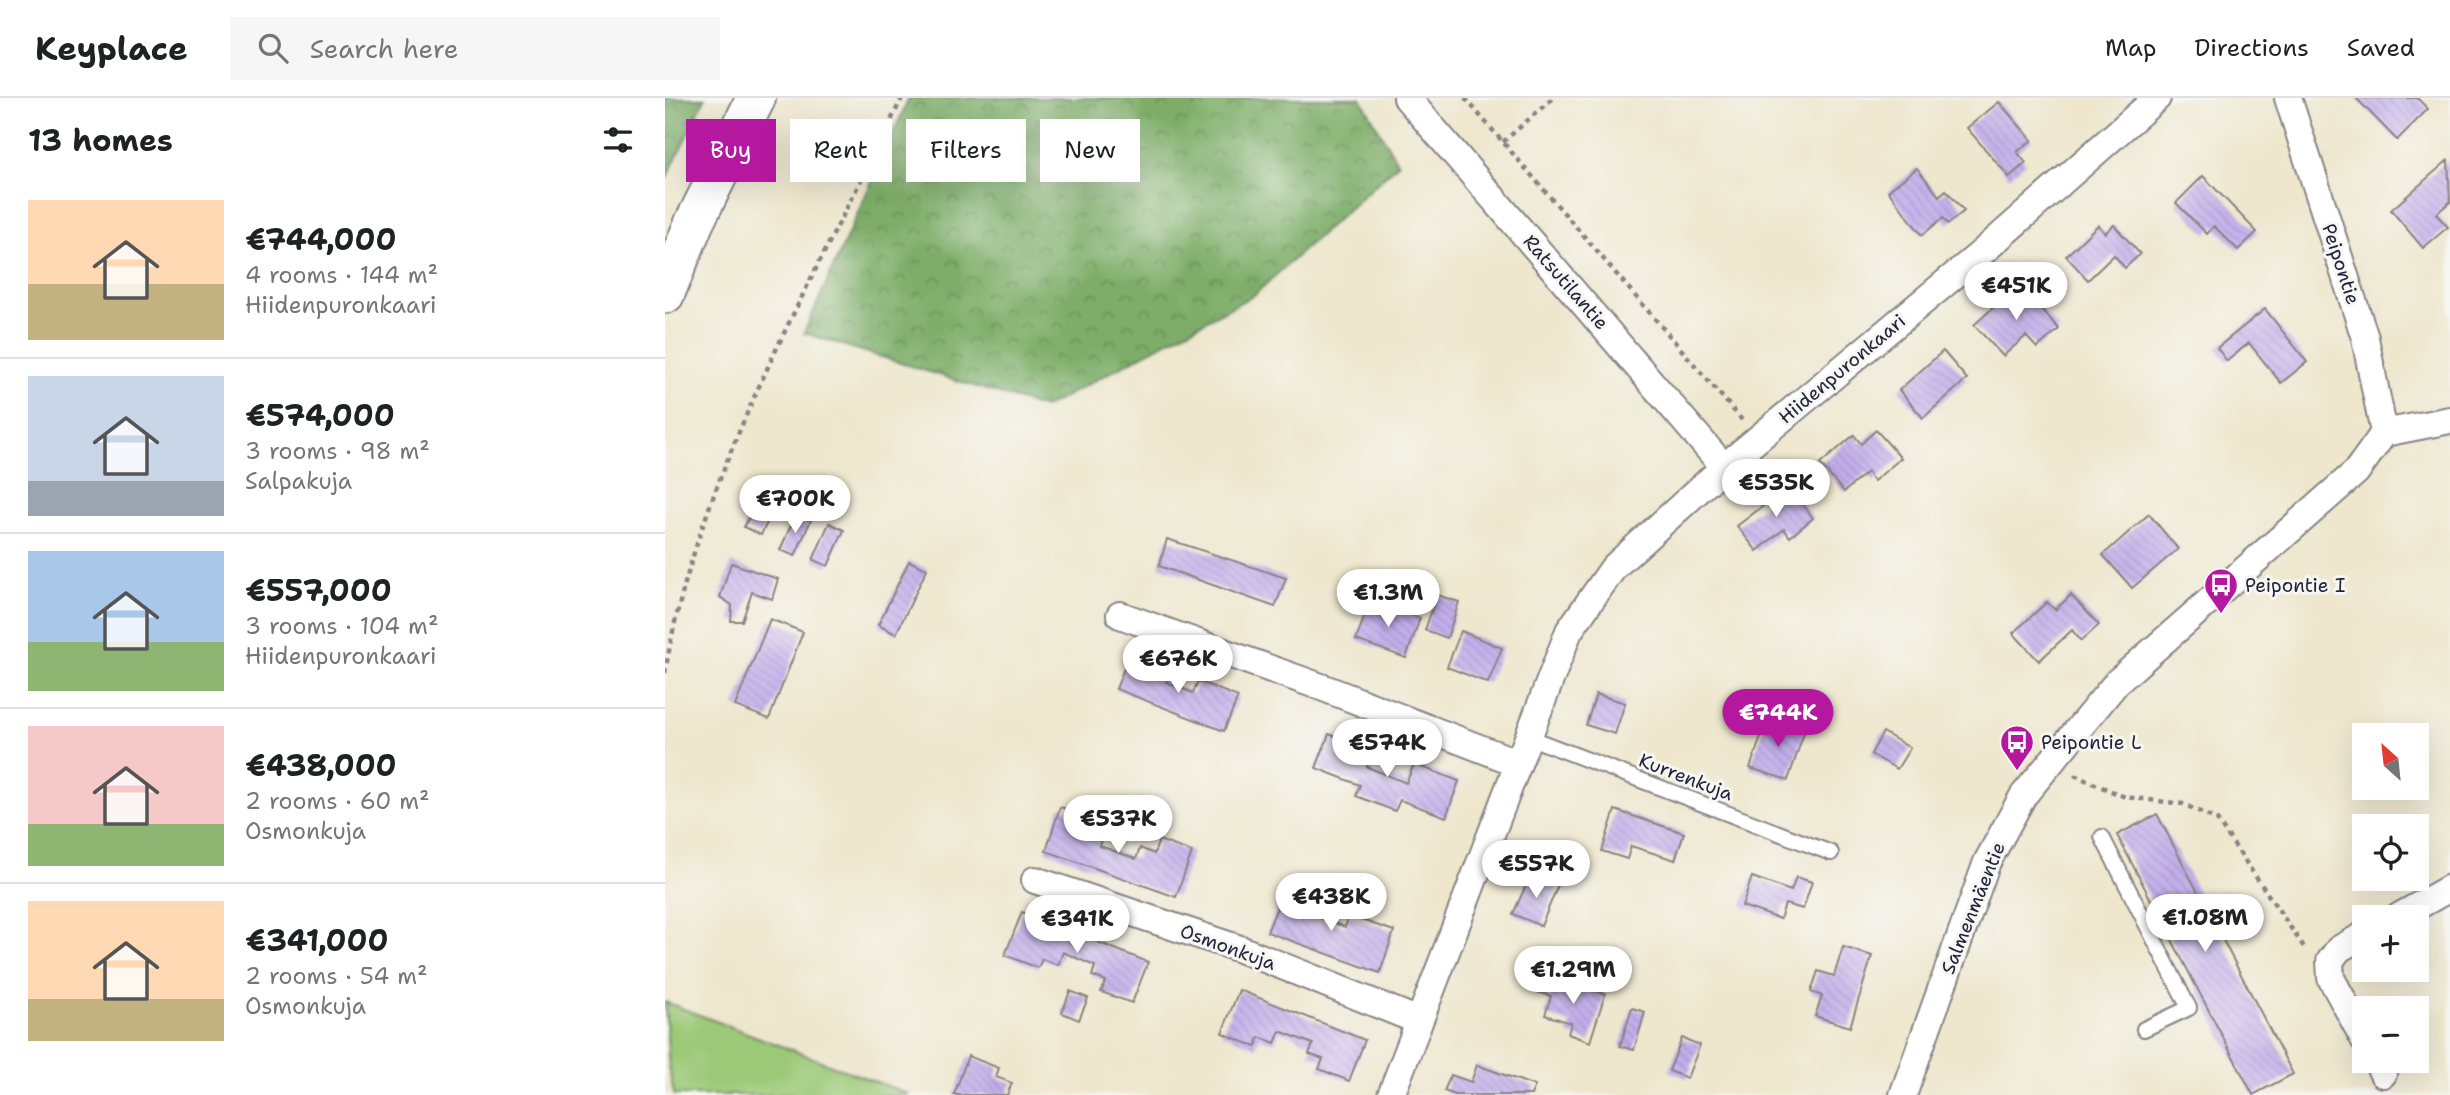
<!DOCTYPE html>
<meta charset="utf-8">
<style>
body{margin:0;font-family:"Shantell Sans",sans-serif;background:#f6f6f6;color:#202124;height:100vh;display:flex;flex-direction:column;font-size:26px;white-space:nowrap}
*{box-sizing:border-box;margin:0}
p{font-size:23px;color:#757577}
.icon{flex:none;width:38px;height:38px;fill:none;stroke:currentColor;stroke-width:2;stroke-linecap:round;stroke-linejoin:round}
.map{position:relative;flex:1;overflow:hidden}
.side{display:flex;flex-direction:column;background:#fff;width:665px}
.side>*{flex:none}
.banner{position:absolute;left:21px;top:21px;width:665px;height:63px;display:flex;gap:14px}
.needle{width:46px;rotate:333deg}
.tools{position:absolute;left:1687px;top:625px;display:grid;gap:14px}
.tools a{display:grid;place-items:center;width:77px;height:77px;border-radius:0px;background:#fff;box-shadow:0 7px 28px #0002;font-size:35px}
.price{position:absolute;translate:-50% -60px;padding:0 16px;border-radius:24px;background:#fff;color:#222;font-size:23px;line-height:46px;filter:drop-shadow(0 2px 4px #0008)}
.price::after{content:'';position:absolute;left:50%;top:42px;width:21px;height:16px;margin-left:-10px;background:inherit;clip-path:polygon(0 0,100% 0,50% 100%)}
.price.selected{background:#b5179e;color:#fff}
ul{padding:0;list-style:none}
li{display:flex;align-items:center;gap:21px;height:175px;padding:0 28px}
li+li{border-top:2px solid #e0e0e0}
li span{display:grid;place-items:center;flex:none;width:196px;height:140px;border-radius:0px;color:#555}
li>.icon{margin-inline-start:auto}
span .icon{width:84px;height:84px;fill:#fffc;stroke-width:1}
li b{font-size:30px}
h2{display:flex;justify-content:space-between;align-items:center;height:84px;padding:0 28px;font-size:30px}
.pill{padding:0 24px;border-radius:0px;background:#fff;box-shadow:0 7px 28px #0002;font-size:24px;line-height:63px}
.pill.selected{background:#b5179e;color:#fff}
header{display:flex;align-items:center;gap:42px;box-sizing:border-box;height:98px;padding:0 35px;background:#fff;border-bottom:2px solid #e0e0e0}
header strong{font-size:33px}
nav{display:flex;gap:38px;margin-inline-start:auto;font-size:24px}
.search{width:490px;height:63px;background:#f6f6f6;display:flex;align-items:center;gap:18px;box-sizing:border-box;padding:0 24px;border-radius:0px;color:#757577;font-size:26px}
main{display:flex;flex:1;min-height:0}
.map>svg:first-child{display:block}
.grass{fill:#9cc977;stroke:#5f7659;stroke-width:2}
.forest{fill:url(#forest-crowns);stroke:#506852;stroke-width:2}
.building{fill:url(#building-back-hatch)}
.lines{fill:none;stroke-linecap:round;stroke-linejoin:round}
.lane-casing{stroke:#888484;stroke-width:18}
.street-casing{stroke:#888484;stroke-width:30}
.secondary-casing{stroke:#888484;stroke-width:42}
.path{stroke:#888484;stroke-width:4.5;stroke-dasharray:5 5;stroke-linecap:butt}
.lane{stroke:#fff;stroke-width:14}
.street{stroke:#fff;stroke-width:26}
.secondary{stroke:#fff;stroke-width:38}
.labels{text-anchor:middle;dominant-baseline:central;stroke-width:6;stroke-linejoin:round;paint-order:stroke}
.street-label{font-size:19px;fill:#22223b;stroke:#f6f6f2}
.poi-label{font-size:19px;fill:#22223b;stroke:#f6f6f2;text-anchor:start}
</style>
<header>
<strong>Keyplace</strong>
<div class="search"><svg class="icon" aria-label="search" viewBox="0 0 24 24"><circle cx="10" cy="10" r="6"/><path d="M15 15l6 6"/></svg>Search here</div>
<nav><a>Map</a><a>Directions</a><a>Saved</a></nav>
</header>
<main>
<section class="side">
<h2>13 homes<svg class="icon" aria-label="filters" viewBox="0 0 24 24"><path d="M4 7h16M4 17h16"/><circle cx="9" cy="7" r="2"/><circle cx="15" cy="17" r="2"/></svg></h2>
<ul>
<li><span style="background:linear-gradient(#ffd9b3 60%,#c2b280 0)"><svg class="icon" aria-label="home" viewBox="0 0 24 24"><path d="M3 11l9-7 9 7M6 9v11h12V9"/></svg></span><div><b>€744,000</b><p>4 rooms · 144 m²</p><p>Hiidenpuronkaari</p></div></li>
<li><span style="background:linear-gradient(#c9d6e8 75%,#9aa5b1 0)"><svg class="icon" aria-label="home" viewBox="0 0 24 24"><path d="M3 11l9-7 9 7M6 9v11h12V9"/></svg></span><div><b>€574,000</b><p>3 rooms · 98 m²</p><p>Salpakuja</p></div></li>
<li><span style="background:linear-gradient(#a9c7e8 65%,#8fb573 0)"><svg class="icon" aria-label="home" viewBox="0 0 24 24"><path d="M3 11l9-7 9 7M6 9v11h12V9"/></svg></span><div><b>€557,000</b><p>3 rooms · 104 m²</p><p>Hiidenpuronkaari</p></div></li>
<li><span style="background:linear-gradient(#f6c9c9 70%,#8fb573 0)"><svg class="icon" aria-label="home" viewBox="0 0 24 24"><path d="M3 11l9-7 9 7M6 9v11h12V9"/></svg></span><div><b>€438,000</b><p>2 rooms · 60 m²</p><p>Osmonkuja</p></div></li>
<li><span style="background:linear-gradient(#ffd9b3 70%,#c2b280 0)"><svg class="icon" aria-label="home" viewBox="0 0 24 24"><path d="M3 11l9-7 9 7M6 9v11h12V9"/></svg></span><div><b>€341,000</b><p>2 rooms · 54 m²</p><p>Osmonkuja</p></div></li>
</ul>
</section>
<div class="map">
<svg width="1785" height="997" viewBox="0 0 1785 997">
<defs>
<pattern id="forest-crowns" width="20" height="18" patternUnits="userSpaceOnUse" patternTransform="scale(1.75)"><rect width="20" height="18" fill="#7dad68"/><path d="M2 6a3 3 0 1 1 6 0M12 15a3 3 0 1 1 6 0" fill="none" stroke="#668c57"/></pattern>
<pattern id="building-back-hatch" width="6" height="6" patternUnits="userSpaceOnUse" patternTransform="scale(1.75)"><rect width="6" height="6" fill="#c2aeeb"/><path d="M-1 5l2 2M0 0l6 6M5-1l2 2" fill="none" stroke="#a695ca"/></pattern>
</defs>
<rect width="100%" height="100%" fill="#f6f6f2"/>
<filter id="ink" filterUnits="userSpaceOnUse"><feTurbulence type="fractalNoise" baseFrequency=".0143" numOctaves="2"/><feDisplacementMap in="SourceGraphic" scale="14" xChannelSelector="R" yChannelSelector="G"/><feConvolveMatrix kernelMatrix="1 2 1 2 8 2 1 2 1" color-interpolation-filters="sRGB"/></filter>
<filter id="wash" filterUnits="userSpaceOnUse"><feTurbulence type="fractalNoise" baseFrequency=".00686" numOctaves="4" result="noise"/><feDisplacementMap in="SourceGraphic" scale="28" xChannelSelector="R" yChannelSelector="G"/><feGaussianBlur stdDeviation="1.57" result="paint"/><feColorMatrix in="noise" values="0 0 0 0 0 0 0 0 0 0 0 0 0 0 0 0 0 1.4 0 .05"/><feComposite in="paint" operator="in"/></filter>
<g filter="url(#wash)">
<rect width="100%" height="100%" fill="#eee7ce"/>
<polygon class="grass" points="0,904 243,996 242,997 9,997 4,971"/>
<g class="forest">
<polygon points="0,0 40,0 0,83"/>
<polygon points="244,0 696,0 733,66 589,197 379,310 139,235"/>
</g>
<g id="blocks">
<g class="building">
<polygon points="1691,0 1752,0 1763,11 1732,42"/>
<polygon points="1334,4 1367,42 1352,54 1361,65 1344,79 1302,30"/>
<polygon points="1783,62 1785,104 1771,116 1783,129 1758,150 1726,112"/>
<polygon points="1252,70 1274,98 1281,92 1299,113 1283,126 1278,120 1257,137 1223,93"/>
<polygon points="1538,78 1592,134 1573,152 1549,128 1542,136 1511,105"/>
<polygon points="1433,127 1440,135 1449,127 1475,156 1460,170 1449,157 1423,182 1401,158"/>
<polygon points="1354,186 1394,231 1372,250 1361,238 1338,258 1309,227"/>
<polygon points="1600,211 1642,264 1616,285 1584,245 1562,263 1552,250"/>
<polygon points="1278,253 1302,281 1258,320 1234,292"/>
<polygon points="1211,332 1236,360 1209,383 1202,374 1179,394 1155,366 1189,337 1196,346"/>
<polygon points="1124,388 1148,420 1125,439 1119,431 1092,453 1072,428"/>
<polygon points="96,394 113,402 96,437 79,429"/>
<polygon points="131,416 146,422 130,458 115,452"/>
<polygon points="1484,416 1513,451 1467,490 1438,457"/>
<polygon points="164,425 179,432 163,468 148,462"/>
<polygon points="502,441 621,480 610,509 494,468"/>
<polygon points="244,463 262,471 231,536 213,527"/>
<polygon points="66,465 113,481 107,501 87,494 77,523 66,523 67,507 55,499"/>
<polygon points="772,497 794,504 782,540 760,532"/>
<polygon points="1406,497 1434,527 1416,543 1407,532 1374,563 1348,535 1382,504 1390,512"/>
<polygon points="705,503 755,520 741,560 691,542"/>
<polygon points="105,521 138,534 104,621 70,608"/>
<polygon points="796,533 837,550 823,585 782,569"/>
<polygon points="463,560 504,576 501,584 528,595 533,583 573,599 559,633 451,591"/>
<polygon points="931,596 960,605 950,636 921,627"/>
<polygon points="1103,619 1140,632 1123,682 1085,670"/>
<polygon points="1218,634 1245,650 1232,671 1206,656"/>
<polygon points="664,636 708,653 702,669 741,685 749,666 794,683 781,719 735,702 730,713 691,698 695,687 651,670"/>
<polygon points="395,709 426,719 423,728 439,734 435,748 471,761 475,750 489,756 494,742 527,754 511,799 381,753"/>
<polygon points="950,712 1019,735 1010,762 966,748 962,761 937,753"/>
<polygon points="1492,716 1628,976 1588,997 1452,737"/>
<polygon points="866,776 893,787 876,828 848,816"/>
<polygon points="1087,779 1126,793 1131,779 1147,784 1138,811 1120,806 1115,821 1077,808"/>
<polygon points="619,792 660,808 655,820 680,829 684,818 729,833 715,875 602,834"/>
<polygon points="357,814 483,864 467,905 436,894 441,883 427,878 430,868 398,854 393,867 377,861 373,870 340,857"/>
<polygon points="1178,849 1207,858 1185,929 1150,918 1157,898 1146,894 1153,873 1169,878"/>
<polygon points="877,877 940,896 925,944 903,936 906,925 880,917 886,898 872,894"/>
<polygon points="574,892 700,942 684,983 654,971 658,961 644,956 648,946 615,933 610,945 594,939 591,949 557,935"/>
<polygon points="405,893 423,900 414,922 397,915"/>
<polygon points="967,910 980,914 969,952 955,948"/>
<polygon points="1017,940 1035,947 1022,980 1004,973"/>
<polygon points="303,958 334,970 331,979 347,985 342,997 289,997"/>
<polygon points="812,967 870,988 866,997 790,997 779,993 786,977 806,984"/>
</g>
</g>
</g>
<g filter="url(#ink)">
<use href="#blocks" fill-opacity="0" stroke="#888484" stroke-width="2"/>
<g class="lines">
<g class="lane-casing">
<g id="lane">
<polyline points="863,639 1166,755"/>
<polyline points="1437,739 1524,910 1479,931"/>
</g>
</g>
<g class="street-casing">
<g id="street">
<polyline points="742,0 1059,369"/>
<polyline points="1623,0 1700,240 1719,335"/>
<polyline points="455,517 659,590 853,665"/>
<polyline points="370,782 575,851 754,923"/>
<polyline points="1733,819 1785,790"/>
<polyline points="1699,837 1674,851 1665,863 1666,880 1699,941"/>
<polyline points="1711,962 1718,976"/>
<polyline points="726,997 904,533 949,469 1059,369 1314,157 1492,0"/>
<polyline points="1238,997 1322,764 1358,698 1452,584 1691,374 1719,335 1785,322"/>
</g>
</g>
<g class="secondary-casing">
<polyline id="secondary" points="0,196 29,125 91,0"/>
</g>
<g class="path">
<polyline points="800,0 1077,322"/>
<polyline points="838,44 888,0"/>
<path d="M0 575C33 374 149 181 237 0"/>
<polyline points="1409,677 1460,699 1518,706 1552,722 1641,852"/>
</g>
<use href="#lane" class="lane"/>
<use href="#street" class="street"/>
<use href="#secondary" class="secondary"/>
</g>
</g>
<defs>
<g id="bus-pin" transform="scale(1.75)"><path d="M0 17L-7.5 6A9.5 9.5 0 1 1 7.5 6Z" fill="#b5179e" stroke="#f6f6f2"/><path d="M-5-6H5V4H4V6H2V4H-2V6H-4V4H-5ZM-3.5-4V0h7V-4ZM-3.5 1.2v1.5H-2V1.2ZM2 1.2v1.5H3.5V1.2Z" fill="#fff"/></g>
</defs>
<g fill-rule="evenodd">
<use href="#bus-pin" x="1556" y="487"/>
<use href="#bus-pin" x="1352" y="644"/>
</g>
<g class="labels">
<g class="street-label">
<text transform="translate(1676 166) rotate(72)">Peipontie</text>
<text transform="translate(901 184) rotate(49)">Ratsutilantie</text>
<text transform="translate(1177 271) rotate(-40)">Hiidenpuronkaari</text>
<text transform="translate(1021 679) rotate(21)">Kurrenkuja</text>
<text transform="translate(1308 810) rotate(-68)">Salmenmäentie</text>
<text transform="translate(563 849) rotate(20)">Osmonkuja</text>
</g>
<g class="poi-label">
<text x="1580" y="487">Peipontie I</text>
<text x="1376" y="644">Peipontie L</text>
</g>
</g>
</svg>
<div class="tools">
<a><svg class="needle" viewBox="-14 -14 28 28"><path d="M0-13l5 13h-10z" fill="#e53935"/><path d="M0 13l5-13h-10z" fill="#757577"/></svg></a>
<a><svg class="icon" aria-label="locate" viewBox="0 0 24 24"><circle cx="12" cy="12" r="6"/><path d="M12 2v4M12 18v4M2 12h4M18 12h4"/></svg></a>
<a>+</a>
<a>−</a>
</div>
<b class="price" style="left:1351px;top:224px">€451K</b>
<b class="price" style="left:1111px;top:421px">€535K</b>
<b class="price" style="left:130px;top:437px">€700K</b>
<b class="price" style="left:723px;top:531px">€1.3M</b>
<b class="price" style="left:513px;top:597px">€676K</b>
<b class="price selected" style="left:1113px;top:651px">€744K</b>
<b class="price" style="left:722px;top:681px">€574K</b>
<b class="price" style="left:453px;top:757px">€537K</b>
<b class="price" style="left:871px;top:802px">€557K</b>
<b class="price" style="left:666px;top:835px">€438K</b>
<b class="price" style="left:1540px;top:856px">€1.08M</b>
<b class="price" style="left:412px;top:857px">€341K</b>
<b class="price" style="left:908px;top:908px">€1.29M</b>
<div class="banner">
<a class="pill selected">Buy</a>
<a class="pill">Rent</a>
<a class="pill">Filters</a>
<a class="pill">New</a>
</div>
</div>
</main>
